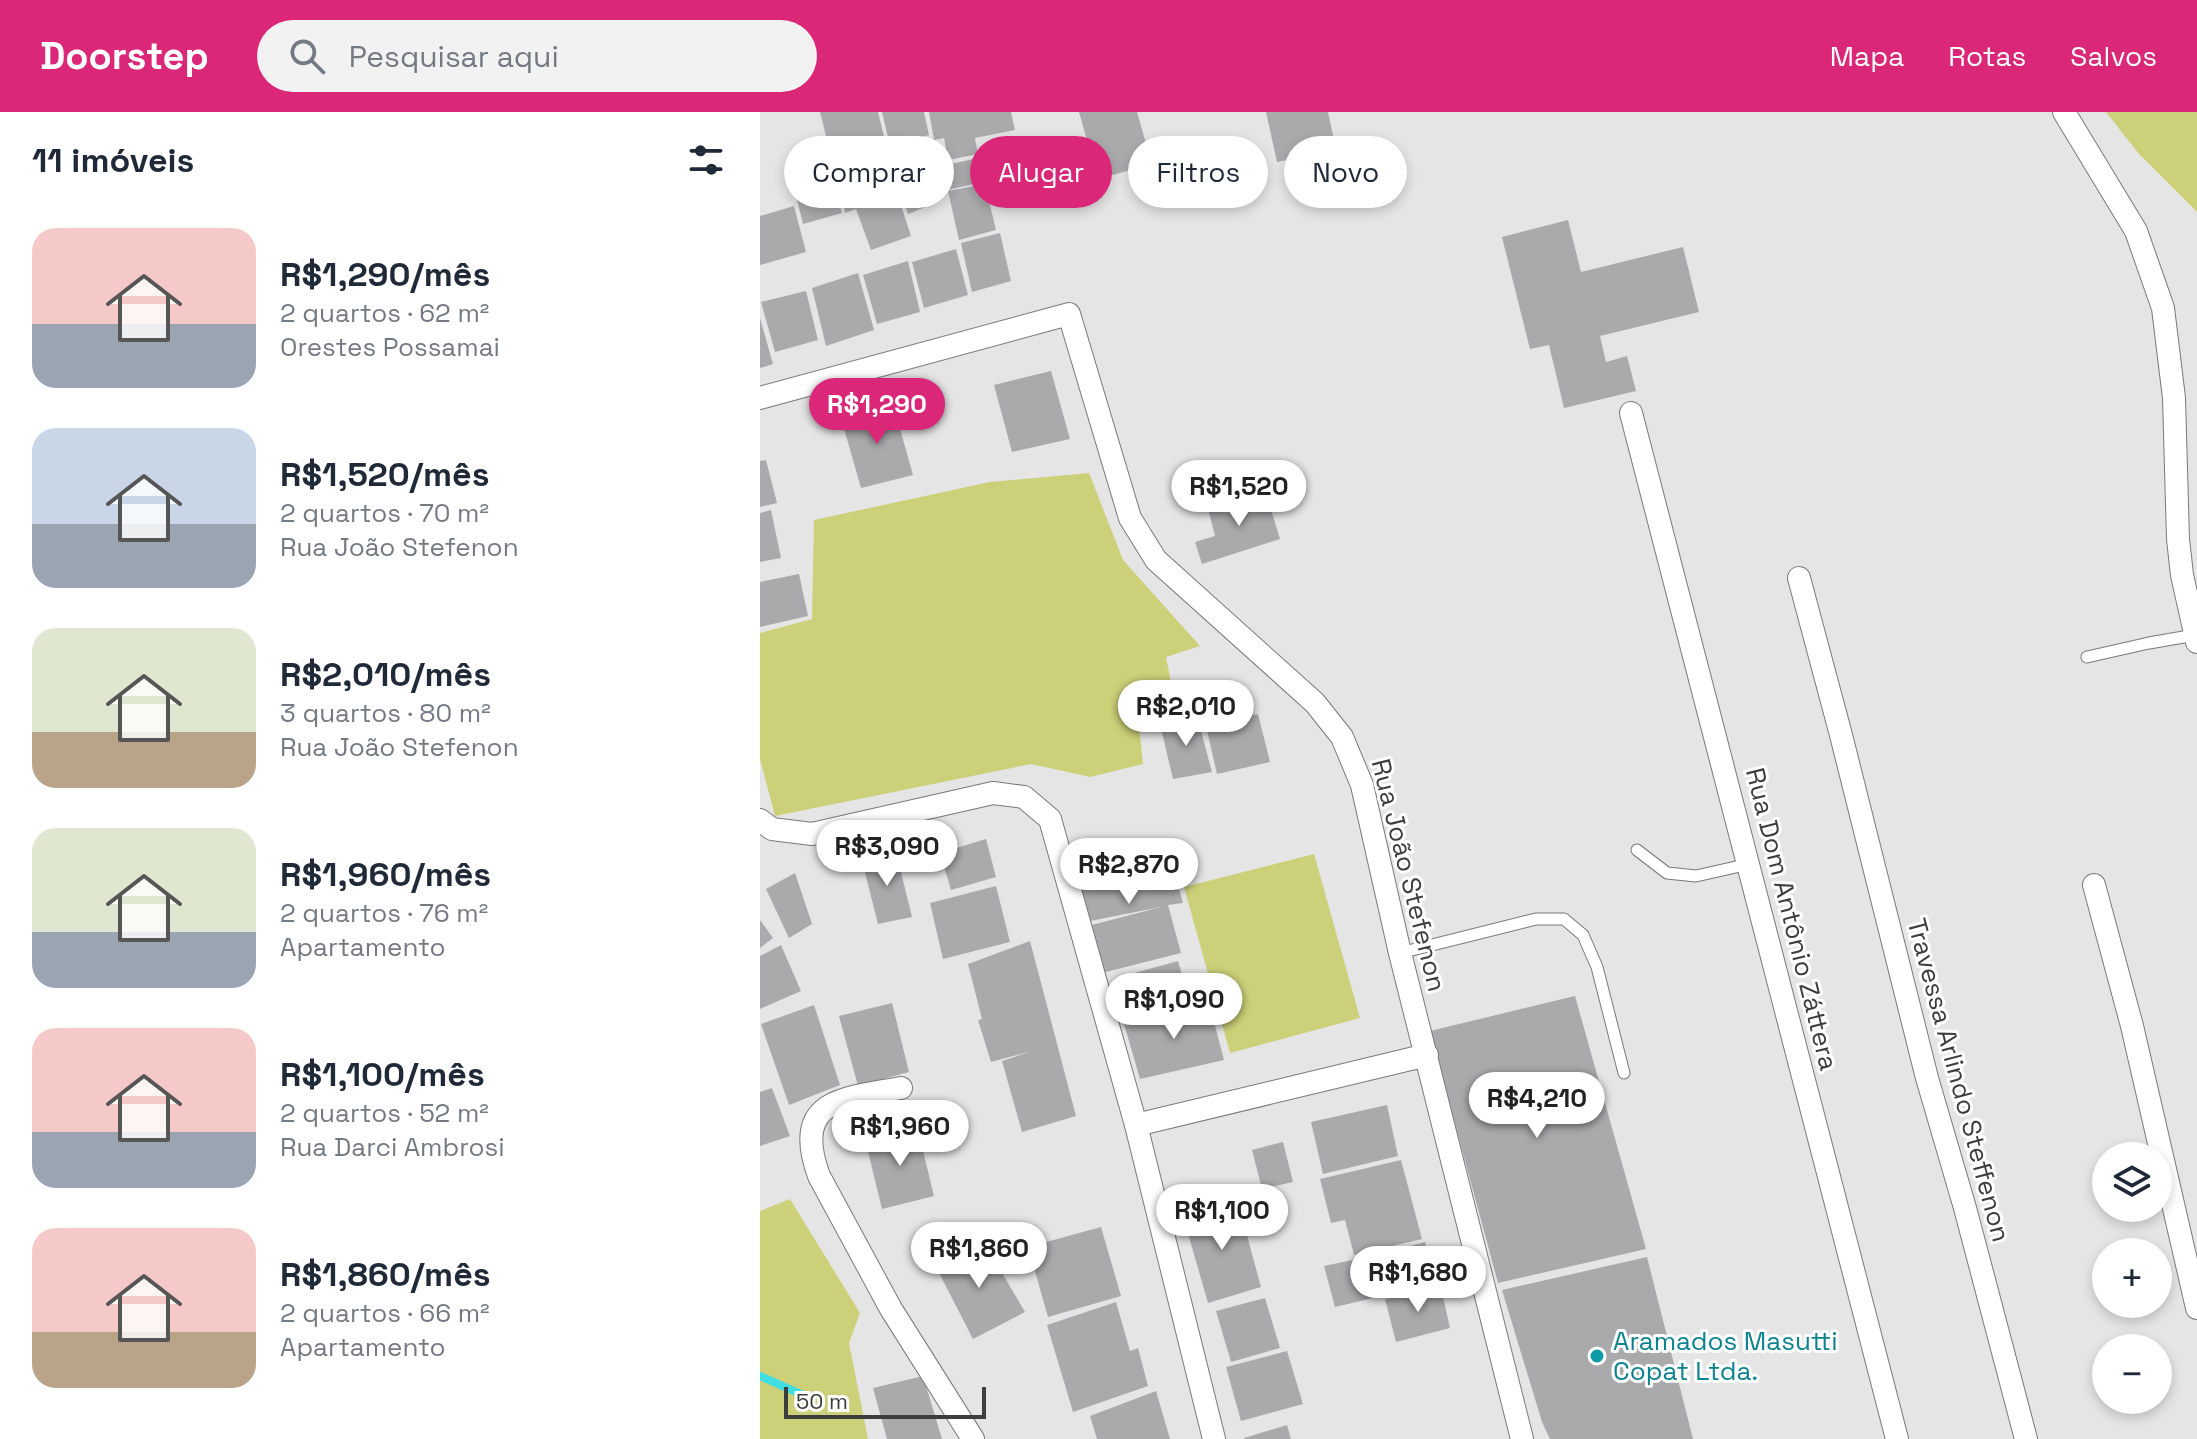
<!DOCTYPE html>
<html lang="pt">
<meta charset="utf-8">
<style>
body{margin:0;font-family:"Space Grotesk",sans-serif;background:#f2f2f3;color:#1f2937;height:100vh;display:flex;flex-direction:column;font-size:30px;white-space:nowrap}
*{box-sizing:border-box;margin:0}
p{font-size:26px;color:#747a83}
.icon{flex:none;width:44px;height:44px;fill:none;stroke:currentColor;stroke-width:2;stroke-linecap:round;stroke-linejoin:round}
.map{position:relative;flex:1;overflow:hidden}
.side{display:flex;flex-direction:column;background:#fff;width:760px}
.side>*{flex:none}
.banner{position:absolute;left:24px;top:24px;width:760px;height:72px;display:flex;gap:16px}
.controls{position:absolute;left:1332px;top:1030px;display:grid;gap:16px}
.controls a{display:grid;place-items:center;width:80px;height:80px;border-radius:50%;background:#fff;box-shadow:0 4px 12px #0003;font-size:40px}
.scale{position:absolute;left:24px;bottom:20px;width:202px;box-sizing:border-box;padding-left:8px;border:4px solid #3c3d3d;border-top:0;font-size:22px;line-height:28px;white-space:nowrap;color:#3c3d3d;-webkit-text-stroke:6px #fff;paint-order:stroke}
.price{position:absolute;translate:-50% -68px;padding:0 18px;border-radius:28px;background:#fff;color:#222;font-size:26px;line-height:52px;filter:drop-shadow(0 2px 4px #0008)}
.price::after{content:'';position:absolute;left:50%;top:48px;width:24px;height:18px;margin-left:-12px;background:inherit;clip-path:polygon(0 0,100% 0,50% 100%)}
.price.active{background:#db2777;color:#fff}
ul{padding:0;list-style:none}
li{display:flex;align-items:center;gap:24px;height:200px;padding:0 32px}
li span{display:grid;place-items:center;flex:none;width:224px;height:160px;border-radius:24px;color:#555}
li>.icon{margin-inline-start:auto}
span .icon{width:96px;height:96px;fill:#fffc;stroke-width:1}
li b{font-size:34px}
h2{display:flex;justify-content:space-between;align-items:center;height:96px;padding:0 32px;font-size:34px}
.chip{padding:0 28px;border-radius:36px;background:#fff;box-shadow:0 4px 12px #0003;font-size:28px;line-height:72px}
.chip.active{background:#db2777;color:#fff}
header{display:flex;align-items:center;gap:48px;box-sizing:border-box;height:112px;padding:0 40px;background:#db2777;color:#fff}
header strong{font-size:38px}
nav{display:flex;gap:44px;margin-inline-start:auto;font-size:28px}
.search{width:560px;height:72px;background:#f2f2f3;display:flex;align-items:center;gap:20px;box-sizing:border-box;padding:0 28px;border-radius:44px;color:#747a83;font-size:30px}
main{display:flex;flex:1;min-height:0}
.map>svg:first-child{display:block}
.green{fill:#ccd078}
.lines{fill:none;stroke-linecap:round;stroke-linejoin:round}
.stream{stroke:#3fdee0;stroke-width:8}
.building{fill:#aaaaac}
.service-casing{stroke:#78797a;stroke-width:13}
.minor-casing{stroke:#78797a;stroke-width:24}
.service{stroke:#fff;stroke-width:11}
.minor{stroke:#fff;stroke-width:22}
.culture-dot{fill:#0f9aa8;stroke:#fff;stroke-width:3}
.labels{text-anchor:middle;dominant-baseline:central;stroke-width:6;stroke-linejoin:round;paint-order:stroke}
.street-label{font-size:26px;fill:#3c3d3d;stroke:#fff}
.culture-label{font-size:26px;fill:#0d838f;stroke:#fff;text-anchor:start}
</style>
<header>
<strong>Doorstep</strong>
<div class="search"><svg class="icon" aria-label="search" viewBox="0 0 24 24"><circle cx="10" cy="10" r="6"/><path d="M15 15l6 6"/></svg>Pesquisar aqui</div>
<nav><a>Mapa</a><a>Rotas</a><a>Salvos</a></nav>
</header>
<main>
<section class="side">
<h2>11 imóveis<svg class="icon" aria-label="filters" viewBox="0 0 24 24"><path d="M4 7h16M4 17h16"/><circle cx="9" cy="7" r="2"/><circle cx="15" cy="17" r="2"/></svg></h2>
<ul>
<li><span style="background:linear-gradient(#f6c9c9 60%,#9aa5b1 0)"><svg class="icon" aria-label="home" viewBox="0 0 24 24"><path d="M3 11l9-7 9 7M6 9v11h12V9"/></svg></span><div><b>R$1,290/mês</b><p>2 quartos · 62 m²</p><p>Orestes Possamai</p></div></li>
<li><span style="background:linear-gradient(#c9d6e8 60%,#9aa5b1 0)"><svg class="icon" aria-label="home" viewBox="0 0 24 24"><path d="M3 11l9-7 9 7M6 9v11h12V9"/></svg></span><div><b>R$1,520/mês</b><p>2 quartos · 70 m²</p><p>Rua João Stefenon</p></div></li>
<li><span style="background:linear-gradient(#dfe7d0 65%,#b9a48a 0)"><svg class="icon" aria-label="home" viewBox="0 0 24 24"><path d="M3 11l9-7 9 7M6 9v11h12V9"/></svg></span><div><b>R$2,010/mês</b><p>3 quartos · 80 m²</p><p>Rua João Stefenon</p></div></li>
<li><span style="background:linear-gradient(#dfe7d0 65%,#9aa5b1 0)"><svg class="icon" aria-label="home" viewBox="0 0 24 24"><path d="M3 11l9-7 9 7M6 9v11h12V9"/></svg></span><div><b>R$1,960/mês</b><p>2 quartos · 76 m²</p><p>Apartamento</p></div></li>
<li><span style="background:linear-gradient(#f6c9c9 65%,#9aa5b1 0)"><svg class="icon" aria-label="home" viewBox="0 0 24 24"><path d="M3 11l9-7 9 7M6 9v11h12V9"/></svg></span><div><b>R$1,100/mês</b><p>2 quartos · 52 m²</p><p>Rua Darci Ambrosi</p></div></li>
<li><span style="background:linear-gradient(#f6c9c9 65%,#b9a48a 0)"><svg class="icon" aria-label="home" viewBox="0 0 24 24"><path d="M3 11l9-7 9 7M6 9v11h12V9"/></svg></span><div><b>R$1,860/mês</b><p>2 quartos · 66 m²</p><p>Apartamento</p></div></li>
</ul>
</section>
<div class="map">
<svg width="1437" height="1327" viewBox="0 0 1437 1327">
<rect width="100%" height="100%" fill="#e5e5e6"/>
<g class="green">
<polygon points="1346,0 1437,0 1437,100 1379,42"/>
<polygon points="329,361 363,448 440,534 406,545 413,580 378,604 383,652 330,665 271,652 15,704 0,647 0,521 52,507 54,408 230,370"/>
<polygon points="554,742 600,906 470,941 424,775"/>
<polygon points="30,1087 100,1201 89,1231 108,1327 0,1327 0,1099"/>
</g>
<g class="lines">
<polyline class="stream" points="0,1264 43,1283"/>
</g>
<g class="building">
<polygon points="60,0 118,0 127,37 72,48"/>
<polygon points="122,0 164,0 169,23 130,34"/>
<polygon points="169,0 251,0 255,18 215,26 218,42 188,48 184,26 174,28"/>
<polygon points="319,0 377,0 392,52 338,67"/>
<polygon points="506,0 568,0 576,37 517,50"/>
<polygon points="129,41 138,84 151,124 111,138 96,97 85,101 75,53"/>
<polygon points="231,43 237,67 182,79 178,55"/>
<polygon points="70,53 82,101 43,112 31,63"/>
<polygon points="225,72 236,118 199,128 188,79"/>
<polygon points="161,75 168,94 148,102 142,84"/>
<polygon points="34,94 46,140 0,153 0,104"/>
<polygon points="808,108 821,160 923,135 939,200 840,224 846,250 867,244 876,279 804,296 789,233 770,237 742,125"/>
<polygon points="240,121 251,169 212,180 201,131"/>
<polygon points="196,137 208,183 164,196 152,150"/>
<polygon points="148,149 160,200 117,212 103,163"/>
<polygon points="98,161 114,218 66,234 52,176"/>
<polygon points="46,179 58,228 15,240 1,190"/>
<polygon points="0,206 13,252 0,256"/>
<polygon points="291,259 310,327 252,340 234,273"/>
<polygon points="133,292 153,363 101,376 81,306"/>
<polygon points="6,348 17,391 0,395 0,349"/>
<polygon points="506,381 520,427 442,452 435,430 455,424 448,397"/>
<polygon points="11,398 21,446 0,450 0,401"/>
<polygon points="39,462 48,504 0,515 0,470"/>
<polygon points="498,602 510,650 457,662 446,614"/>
<polygon points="437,604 452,660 413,667 400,612"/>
<polygon points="226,727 236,765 191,778 180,741"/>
<polygon points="405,729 423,791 408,793 421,841 338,862 324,815 401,795 325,810 309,754"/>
<polygon points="136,740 152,805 118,812 102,749"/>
<polygon points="35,761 52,812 29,826 6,777"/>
<polygon points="236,774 250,830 183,847 170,791"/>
<polygon points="0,808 13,826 0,836"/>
<polygon points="270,829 316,1004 262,1020 242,949 272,939 231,950 218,908 222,907 208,852"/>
<polygon points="21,833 41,879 0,897 0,844"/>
<polygon points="418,849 431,892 367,908 356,866"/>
<polygon points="815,884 886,1137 738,1171 670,919"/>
<polygon points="132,891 149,960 98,974 79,904"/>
<polygon points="449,891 464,948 380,967 364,912"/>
<polygon points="54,893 80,973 29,993 1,912"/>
<polygon points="12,976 30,1024 0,1034 0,980"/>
<polygon points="627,993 638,1044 563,1062 551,1010"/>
<polygon points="157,1014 174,1084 122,1097 105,1027"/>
<polygon points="523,1030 533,1070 502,1077 492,1038"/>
<polygon points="641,1048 662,1127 594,1143 585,1108 571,1111 560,1067"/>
<polygon points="478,1090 501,1175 448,1191 423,1104"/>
<polygon points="341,1115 361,1184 288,1205 268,1135"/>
<polygon points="224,1130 265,1200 213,1227 175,1153"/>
<polygon points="665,1130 673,1163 629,1173 621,1142"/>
<polygon points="887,1145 933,1327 790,1327 782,1310 742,1178"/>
<polygon points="602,1146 613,1186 575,1195 564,1154"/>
<polygon points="681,1176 690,1216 636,1230 625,1187"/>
<polygon points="505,1186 520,1236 471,1250 456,1199"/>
<polygon points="356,1190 370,1239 378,1236 388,1274 313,1300 287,1213"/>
<polygon points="527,1239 543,1292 481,1309 466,1255"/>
<polygon points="163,1264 182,1327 127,1327 113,1276"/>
<polygon points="396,1279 410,1327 337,1327 330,1304"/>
<polygon points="527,1313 531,1327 484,1327 484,1326"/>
</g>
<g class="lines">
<g class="service-casing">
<g id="service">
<polyline points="1327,545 1389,531 1435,523"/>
<polyline points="877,738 907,761 936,764 989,752"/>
<polyline points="640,841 776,807 804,807 823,823 837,855 864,961"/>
</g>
</g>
<g class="minor-casing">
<g id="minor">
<polyline points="1304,0 1376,119 1403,196 1414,286 1418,427 1422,463 1437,530"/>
<polyline points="0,286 309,202 370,406 396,448 555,591 582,625 602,673 640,841 762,1327"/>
<polyline points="871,301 1137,1327"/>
<polyline points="1039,466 1081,623 1167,966 1205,1096 1266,1327"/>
<polyline points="0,708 12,717 52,722 233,681 264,685 290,707 376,1013 454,1327"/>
<polyline points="1334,773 1372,914 1437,1196"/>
<path d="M141 976C82 987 31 987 59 1064L131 1197 213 1327"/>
<polyline points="376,1013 667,943"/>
</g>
</g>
<use href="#service" class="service"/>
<use href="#minor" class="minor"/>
</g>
<circle class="culture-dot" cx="837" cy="1244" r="8"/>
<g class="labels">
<g class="street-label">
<text transform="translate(649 763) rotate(76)">Rua João Stefenon</text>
<text transform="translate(1032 807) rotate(76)">Rua Dom Antônio Záttera</text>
<text transform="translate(1199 968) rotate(75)">Travessa Arlindo Steffenon</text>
</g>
<g class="culture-label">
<text x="853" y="1229">Aramados Masutti<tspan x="853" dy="30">Copat Ltda.</tspan></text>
</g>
</g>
</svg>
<div class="controls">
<a><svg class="icon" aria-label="layers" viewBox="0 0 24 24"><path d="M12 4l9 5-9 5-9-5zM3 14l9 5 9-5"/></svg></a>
<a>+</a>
<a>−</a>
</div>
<div class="scale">50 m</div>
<b class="price active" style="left:117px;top:334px">R$1,290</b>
<b class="price" style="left:479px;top:416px">R$1,520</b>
<b class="price" style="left:426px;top:636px">R$2,010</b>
<b class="price" style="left:127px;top:776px">R$3,090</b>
<b class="price" style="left:369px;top:794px">R$2,870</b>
<b class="price" style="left:414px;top:929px">R$1,090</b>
<b class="price" style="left:777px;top:1028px">R$4,210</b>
<b class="price" style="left:140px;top:1056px">R$1,960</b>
<b class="price" style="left:462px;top:1140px">R$1,100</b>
<b class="price" style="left:219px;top:1178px">R$1,860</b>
<b class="price" style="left:658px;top:1202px">R$1,680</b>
<div class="banner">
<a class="chip">Comprar</a>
<a class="chip active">Alugar</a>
<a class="chip">Filtros</a>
<a class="chip">Novo</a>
</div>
</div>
</main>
